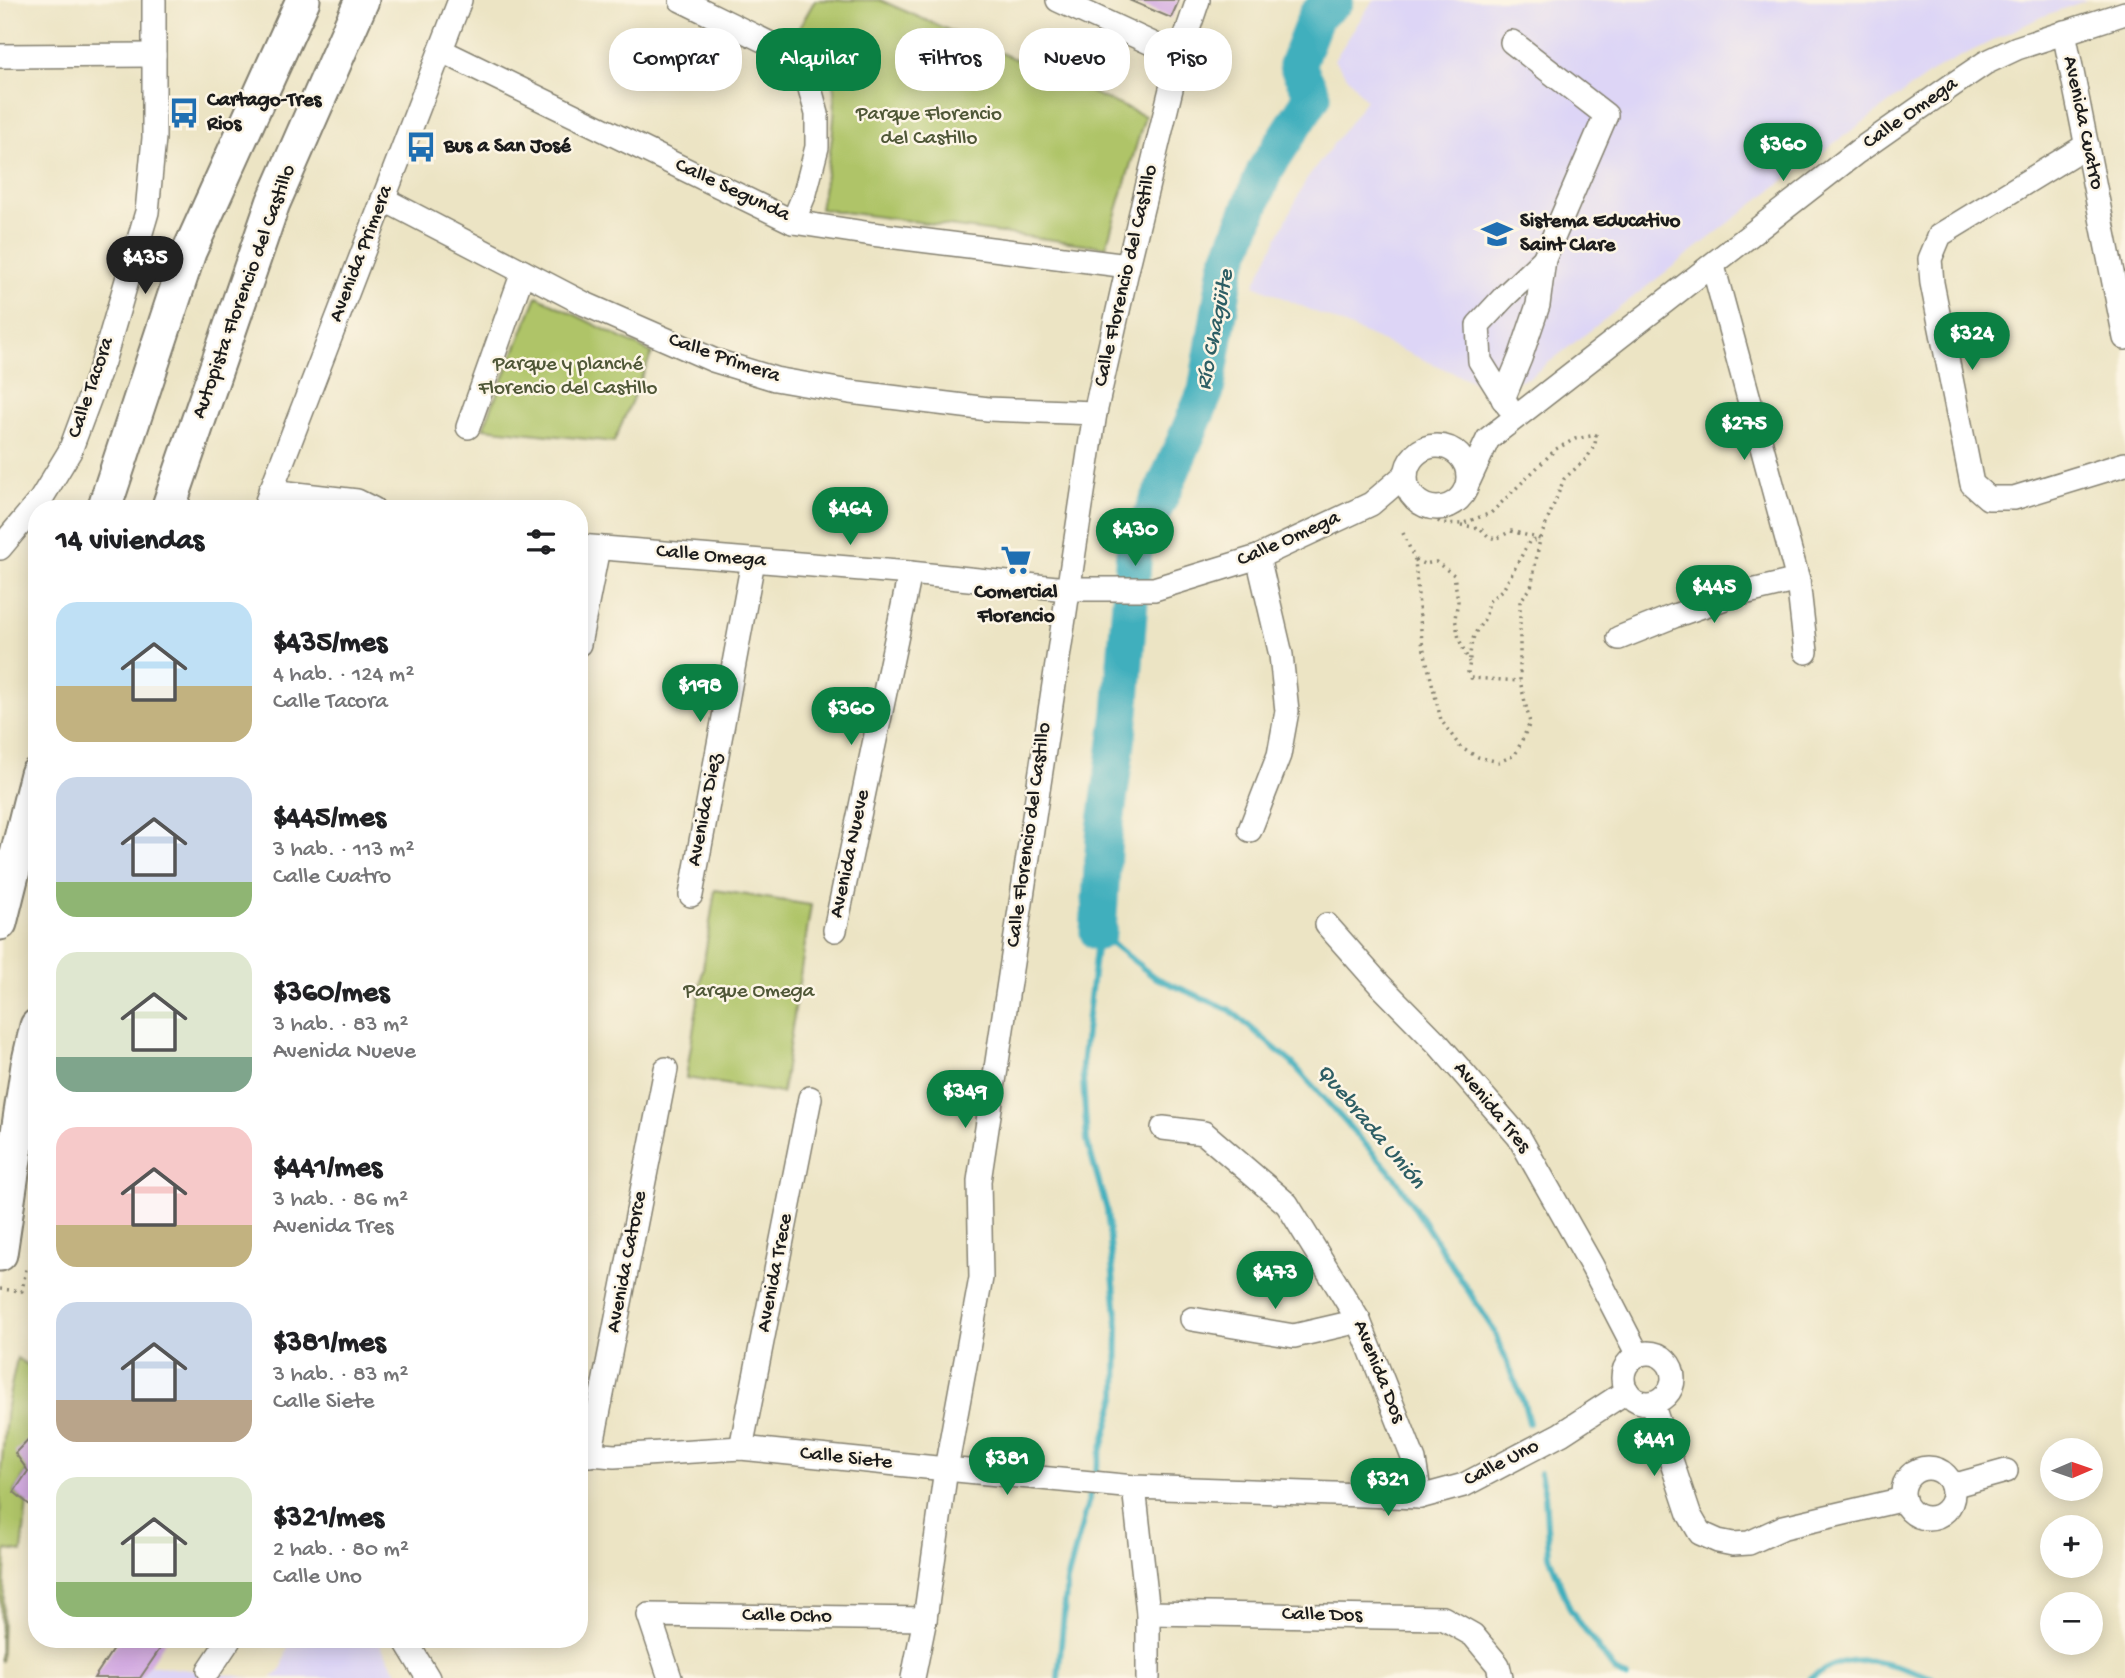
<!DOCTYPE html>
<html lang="es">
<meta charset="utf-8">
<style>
body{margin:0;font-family:"Gochi Hand",sans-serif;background:#f6f6f6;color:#202124;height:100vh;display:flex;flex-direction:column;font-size:26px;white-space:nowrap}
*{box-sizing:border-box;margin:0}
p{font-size:23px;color:#757577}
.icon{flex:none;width:38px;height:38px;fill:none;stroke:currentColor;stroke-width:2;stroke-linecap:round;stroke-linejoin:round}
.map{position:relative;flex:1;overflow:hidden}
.side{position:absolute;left:28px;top:500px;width:560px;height:1148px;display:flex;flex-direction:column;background:#fff;border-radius:28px;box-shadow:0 4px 18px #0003}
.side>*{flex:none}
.top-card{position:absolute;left:609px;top:28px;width:665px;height:63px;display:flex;gap:14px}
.needle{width:46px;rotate:88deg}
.fabs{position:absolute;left:2040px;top:1438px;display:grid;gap:14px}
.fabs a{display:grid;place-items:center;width:63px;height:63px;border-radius:50%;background:#fff;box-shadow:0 4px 18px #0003;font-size:35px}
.price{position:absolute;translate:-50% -60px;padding:0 16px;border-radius:24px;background:#0b8043;color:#fff;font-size:23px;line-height:46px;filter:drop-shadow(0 2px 4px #0008)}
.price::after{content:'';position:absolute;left:50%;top:42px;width:21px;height:16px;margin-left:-10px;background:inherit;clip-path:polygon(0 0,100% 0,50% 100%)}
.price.selected{background:#222;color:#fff}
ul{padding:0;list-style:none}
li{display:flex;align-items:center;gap:21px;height:175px;padding:0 28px}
li span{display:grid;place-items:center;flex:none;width:196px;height:140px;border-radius:21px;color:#555}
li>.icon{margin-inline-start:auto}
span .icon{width:84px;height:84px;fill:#fffc;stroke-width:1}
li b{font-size:30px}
h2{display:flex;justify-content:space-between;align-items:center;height:84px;padding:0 28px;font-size:30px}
.pill{padding:0 24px;border-radius:28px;background:#fff;box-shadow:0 4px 18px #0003;font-size:24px;line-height:63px}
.pill.selected{background:#0b8043;color:#fff}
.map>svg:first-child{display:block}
.built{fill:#ddd5f6}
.green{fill:#afc468;stroke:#667042;stroke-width:2}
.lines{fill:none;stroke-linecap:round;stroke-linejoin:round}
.stream{stroke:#41afbd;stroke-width:6}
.river{stroke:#41afbd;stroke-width:37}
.building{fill:#d4ace2}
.minor-casing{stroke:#848070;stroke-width:26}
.highway-casing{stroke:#848070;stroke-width:37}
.path{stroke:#848070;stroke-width:3.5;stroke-dasharray:2 5;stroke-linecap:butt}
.minor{stroke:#fff;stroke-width:23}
.highway{stroke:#fff;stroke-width:33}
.labels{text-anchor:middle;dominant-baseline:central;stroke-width:5;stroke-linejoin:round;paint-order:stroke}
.poi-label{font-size:21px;font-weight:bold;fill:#1c1c1c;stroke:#fcf5e5;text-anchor:start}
.street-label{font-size:21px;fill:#1c1c1c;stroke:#fcf5e5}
.park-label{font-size:21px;fill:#4f5737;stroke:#fcf5e5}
.water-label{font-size:23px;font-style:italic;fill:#2d5e64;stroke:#fcf5e5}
</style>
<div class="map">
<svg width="2125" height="1678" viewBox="0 0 2125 1678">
<rect width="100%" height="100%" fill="#fcf5e5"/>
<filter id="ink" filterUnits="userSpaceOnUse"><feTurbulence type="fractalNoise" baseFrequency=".0143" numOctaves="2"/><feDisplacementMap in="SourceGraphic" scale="14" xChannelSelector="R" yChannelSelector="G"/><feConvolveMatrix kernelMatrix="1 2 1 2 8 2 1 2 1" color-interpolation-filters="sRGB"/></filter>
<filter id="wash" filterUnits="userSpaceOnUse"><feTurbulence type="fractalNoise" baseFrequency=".00686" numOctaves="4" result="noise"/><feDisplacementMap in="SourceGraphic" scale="28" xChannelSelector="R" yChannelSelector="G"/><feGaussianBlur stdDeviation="1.57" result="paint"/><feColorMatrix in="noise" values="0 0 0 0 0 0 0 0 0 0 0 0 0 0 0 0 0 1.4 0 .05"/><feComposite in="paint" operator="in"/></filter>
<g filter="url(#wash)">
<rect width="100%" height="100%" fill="#ece4c4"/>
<g class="built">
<polygon points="1373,0 2087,0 2041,17 1939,67 1796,171 1530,377 1490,389 1254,285 1305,182 1366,100 1334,60"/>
<polygon points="290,1640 377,1640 401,1678 271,1678 281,1671"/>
<polygon points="149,1665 254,1678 140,1678"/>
</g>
<g class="green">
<path d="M815 0H880L1145 116 1106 247 820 209C825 174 842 108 831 75 825 58 807 46 795 35Z"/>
<polygon points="537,296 652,353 614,442 483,428"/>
<polygon points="715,890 811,905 782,1093 686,1078"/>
<path d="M17 1358 37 1372V1415L34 1417C45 1443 28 1471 14 1492L27 1503 22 1552 6 1550 1 1662 0 1480 7 1406Z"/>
</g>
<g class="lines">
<g class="stream">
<polyline points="1098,932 1154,977 1230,1010 1292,1063 1394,1176 1493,1329 1524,1403 1529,1423"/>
<polyline points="1540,1473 1545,1495 1549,1556 1570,1609 1615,1671 1627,1678"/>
<polyline points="1094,1477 1117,1394 1118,1326 1107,1210 1087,1141 1082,1065 1098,932"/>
<polyline points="1058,1678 1067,1581 1092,1488"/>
<path d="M1810 1678C1818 1674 1826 1668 1835 1665 1866 1652 1903 1668 1933 1678"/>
</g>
<polyline class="river" points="1098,932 1104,837 1121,713 1134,551 1163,491 1206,391 1227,266 1265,170 1313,96 1297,65 1316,16 1335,0"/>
</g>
<g id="blocks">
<g class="building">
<polygon points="1129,0 1179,0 1171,18"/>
<polygon points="37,1430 37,1511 14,1492 28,1471 15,1453"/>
<polygon points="119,1640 166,1640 140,1678 94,1678"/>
</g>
</g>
</g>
<g filter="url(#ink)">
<use href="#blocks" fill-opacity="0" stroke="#848070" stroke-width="2"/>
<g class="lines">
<g class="minor-casing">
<g id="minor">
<polyline points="681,0 787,52 809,85 817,114 817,147 805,193 793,222"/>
<polyline points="1058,0 1179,56"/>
<polyline points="2064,32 2125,338"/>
<polyline points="442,51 793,222 872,234 1128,266"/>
<polyline points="0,56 154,55"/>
<polyline points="2087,145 1940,235 1930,259 1932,283 1972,484 1988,498 2014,498 2125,464"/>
<polyline points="383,199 585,304 713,360 775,379 850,392 988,409 1095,413"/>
<polyline points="1713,266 1798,580 1806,652"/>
<polyline points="1503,399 1520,358 1538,305 1544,259 1606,115 1512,42"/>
<polyline points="1508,406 1480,361 1478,325 1505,296 1544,259"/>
<polyline points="468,427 523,272"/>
<circle cx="1437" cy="477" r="31"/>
<polyline points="1469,480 1488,439 1857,152 1951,86 1985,63 2017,48 2125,13"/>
<polyline points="270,491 357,501 373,509"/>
<polyline points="264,509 460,0"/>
<polyline points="579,546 910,573 1067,589 1154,589 1258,557 1371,504 1406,474"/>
<polyline points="0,548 41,499 70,451 103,362 147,212 154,138 154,0"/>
<polyline points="1619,638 1674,616 1731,596 1798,580"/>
<polyline points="579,644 598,548"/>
<polyline points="1250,830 1279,755 1287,711 1281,655 1258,557"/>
<polyline points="691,895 753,561"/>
<polyline points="1327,925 1380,985 1438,1044 1519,1137 1592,1266 1638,1355"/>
<polyline points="835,930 910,573"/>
<polyline points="1163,1128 1204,1133 1287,1204 1359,1321 1414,1460 1420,1497"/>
<polyline points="1192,1319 1294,1336 1359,1321"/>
<circle cx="1648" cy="1378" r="25"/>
<polyline points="1652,1403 1689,1514 1700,1533 1718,1541 1733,1544 1749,1543 1784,1527 1904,1499"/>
<polyline points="741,1448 810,1098"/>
<polyline points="579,1453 614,1456 741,1448 946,1469 1134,1487 1420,1497 1464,1485 1561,1434 1627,1391"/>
<polyline points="590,1455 666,1069"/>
<circle cx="1928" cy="1493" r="25"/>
<polyline points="1952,1486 2006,1471"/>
<polyline points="1134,1487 1148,1613 1148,1678"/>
<polyline points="1148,1613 1443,1618 1473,1635 1498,1665 1501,1678"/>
<polyline points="405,1640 428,1678"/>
<polyline points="209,1670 229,1640"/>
<polyline points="670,1678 649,1615 925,1619"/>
<polyline points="913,1678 925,1619 946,1469 981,1278 979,1181 1095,413 1128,266 1179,56 1198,0"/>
</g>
</g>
<g class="highway-casing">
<g id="highway">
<polyline points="104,509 189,252 303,0"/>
<polyline points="168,509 273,203 362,0"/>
<polyline points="0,923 37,774"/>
<polyline points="0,1254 28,1065 37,1026"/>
</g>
</g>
<g class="path">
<path d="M1461 525 1480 528 1489 537 1496 539 1511 531 1540 539 1529 542 1504 588 1487 603C1488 623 1478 623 1473 639 1469 649 1471 661 1468 672L1471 678 1520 681"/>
<polyline points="1403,533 1415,560 1422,642 1441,720 1461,748 1478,757 1499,762 1515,755 1530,723 1520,681 1520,601 1531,588 1540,539 1564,479 1587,458 1595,445 1596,435 1575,439 1556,449 1491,513 1461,524 1441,523 1434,518"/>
<polyline points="1415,560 1424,564 1436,562 1454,575 1458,601 1455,618 1459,639 1469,662"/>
<polyline points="0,1289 22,1291 26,1269 36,1270 32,1293"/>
</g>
<use href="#minor" class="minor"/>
<use href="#highway" class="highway"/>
</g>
</g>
<defs>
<g id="bus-bare" transform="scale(2.415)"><path d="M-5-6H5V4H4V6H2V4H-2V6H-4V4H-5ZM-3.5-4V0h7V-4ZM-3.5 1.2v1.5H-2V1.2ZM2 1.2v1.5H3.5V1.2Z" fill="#1f6fb2" stroke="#fcf5e5" stroke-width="2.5" paint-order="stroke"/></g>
<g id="school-bare" transform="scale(2.415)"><path d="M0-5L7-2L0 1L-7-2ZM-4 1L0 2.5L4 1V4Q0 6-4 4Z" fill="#1f6fb2" stroke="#fcf5e5" stroke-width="2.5" paint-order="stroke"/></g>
<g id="supermarket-bare" transform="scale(2.415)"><path d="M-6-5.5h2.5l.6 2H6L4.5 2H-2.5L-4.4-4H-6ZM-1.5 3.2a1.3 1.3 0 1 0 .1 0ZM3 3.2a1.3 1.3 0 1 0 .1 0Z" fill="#1f6fb2" stroke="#fcf5e5" stroke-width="2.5" paint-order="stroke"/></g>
</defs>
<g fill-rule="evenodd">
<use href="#bus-bare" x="184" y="113"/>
<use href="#bus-bare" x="421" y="147"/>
<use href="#school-bare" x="1497" y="234"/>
<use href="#supermarket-bare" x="1016" y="560"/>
</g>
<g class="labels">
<g class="poi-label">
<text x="207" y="101">Cartago-Tres<tspan x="207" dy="24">Rios</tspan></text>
<text x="444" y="147">Bus a San José</text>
<text x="1520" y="222">Sistema Educativo<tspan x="1520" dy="24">Saint Clare</tspan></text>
<text x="1016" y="593" text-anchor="middle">Comercial<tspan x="1016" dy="24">Florencio</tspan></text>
</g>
<g class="street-label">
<text transform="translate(1911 114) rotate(-35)">Calle Omega</text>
<text transform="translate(2082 123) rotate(78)">Avenida Cuatro</text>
<text transform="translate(732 191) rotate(25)">Calle Segunda</text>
<text transform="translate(362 254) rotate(-69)">Avenida Primera</text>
<text transform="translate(1127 276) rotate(-77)">Calle Florencio del Castillo</text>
<text transform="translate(245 292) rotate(-70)">Autopista Florencio del Castillo</text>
<text transform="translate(724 359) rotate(19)">Calle Primera</text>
<text transform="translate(92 388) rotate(-71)">Calle Tacora</text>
<text transform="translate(1289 540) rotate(-24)">Calle Omega</text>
<text transform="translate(711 557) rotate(5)">Calle Omega</text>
<text transform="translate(706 810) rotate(-79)">Avenida Diez</text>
<text transform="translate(1030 835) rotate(-82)">Calle Florencio del Castillo</text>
<text transform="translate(851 854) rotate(-78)">Avenida Nueve</text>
<text transform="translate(1491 1108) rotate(51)">Avenida Tres</text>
<text transform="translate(628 1262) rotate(-79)">Avenida Catorce</text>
<text transform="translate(776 1273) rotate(-79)">Avenida Trece</text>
<text transform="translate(1378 1372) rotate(68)">Avenida Dos</text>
<text transform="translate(846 1459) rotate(6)">Calle Siete</text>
<text transform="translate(1502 1464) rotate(-27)">Calle Uno</text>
<text transform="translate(1322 1616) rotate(1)">Calle Dos</text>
<text transform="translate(787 1617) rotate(1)">Calle Ocho</text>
</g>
<g class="park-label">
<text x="929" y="115">Parque Florencio<tspan x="929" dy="24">del Castillo</tspan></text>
<text x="568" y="365">Parque y planché<tspan x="568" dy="24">Florencio del Castillo</tspan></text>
<text x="749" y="992">Parque Omega</text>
</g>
<g class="water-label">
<text transform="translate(1216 330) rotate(-79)">Río Chagüite</text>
<text transform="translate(1370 1127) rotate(50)">Quebrada Unión</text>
</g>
</g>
</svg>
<div class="fabs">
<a><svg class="needle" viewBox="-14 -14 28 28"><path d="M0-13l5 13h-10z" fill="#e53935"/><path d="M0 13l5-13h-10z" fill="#757577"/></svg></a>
<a>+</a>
<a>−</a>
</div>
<b class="price" style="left:1783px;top:183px">$360</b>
<b class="price selected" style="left:145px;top:296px">$435</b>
<b class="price" style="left:1972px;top:372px">$324</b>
<b class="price" style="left:1744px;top:462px">$275</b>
<b class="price" style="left:850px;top:547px">$464</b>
<b class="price" style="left:1135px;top:568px">$430</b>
<b class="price" style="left:1714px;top:625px">$445</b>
<b class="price" style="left:700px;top:724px">$198</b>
<b class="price" style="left:851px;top:747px">$360</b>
<b class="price" style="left:965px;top:1130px">$349</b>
<b class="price" style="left:1275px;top:1311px">$473</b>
<b class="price" style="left:1654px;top:1478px">$441</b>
<b class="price" style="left:1007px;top:1497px">$381</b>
<b class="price" style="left:1388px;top:1518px">$321</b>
<div class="top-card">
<a class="pill">Comprar</a>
<a class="pill selected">Alquilar</a>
<a class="pill">Filtros</a>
<a class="pill">Nuevo</a>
<a class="pill">Piso</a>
</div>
<section class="side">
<h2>14 viviendas<svg class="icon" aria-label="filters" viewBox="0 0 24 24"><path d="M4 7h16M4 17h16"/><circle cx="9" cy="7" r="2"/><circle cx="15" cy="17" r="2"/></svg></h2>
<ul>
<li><span style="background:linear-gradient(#bfe0f5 60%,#c2b280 0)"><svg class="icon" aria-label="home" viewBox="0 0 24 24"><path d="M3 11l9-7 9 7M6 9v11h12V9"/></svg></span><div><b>$435/mes</b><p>4 hab. · 124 m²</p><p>Calle Tacora</p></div></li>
<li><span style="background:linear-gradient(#c9d6e8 75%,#8fb573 0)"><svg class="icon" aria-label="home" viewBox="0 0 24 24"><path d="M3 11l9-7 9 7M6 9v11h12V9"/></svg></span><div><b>$445/mes</b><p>3 hab. · 113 m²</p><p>Calle Cuatro</p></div></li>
<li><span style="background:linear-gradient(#dfe7d0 75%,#7fa58c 0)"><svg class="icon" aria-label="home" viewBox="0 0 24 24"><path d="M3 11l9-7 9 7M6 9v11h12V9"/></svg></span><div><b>$360/mes</b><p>3 hab. · 83 m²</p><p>Avenida Nueve</p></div></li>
<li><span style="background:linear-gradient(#f6c9c9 70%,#c2b280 0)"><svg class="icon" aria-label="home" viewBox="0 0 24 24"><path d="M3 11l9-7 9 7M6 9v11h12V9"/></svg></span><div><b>$441/mes</b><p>3 hab. · 86 m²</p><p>Avenida Tres</p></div></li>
<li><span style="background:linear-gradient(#c9d6e8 70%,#b9a48a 0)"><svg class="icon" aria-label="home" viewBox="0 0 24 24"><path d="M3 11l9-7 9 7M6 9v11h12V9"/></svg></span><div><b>$381/mes</b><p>3 hab. · 83 m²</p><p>Calle Siete</p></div></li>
<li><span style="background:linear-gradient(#dfe7d0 75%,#8fb573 0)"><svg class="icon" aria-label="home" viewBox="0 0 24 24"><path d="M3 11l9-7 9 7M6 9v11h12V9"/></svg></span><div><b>$321/mes</b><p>2 hab. · 80 m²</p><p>Calle Uno</p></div></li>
</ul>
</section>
</div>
